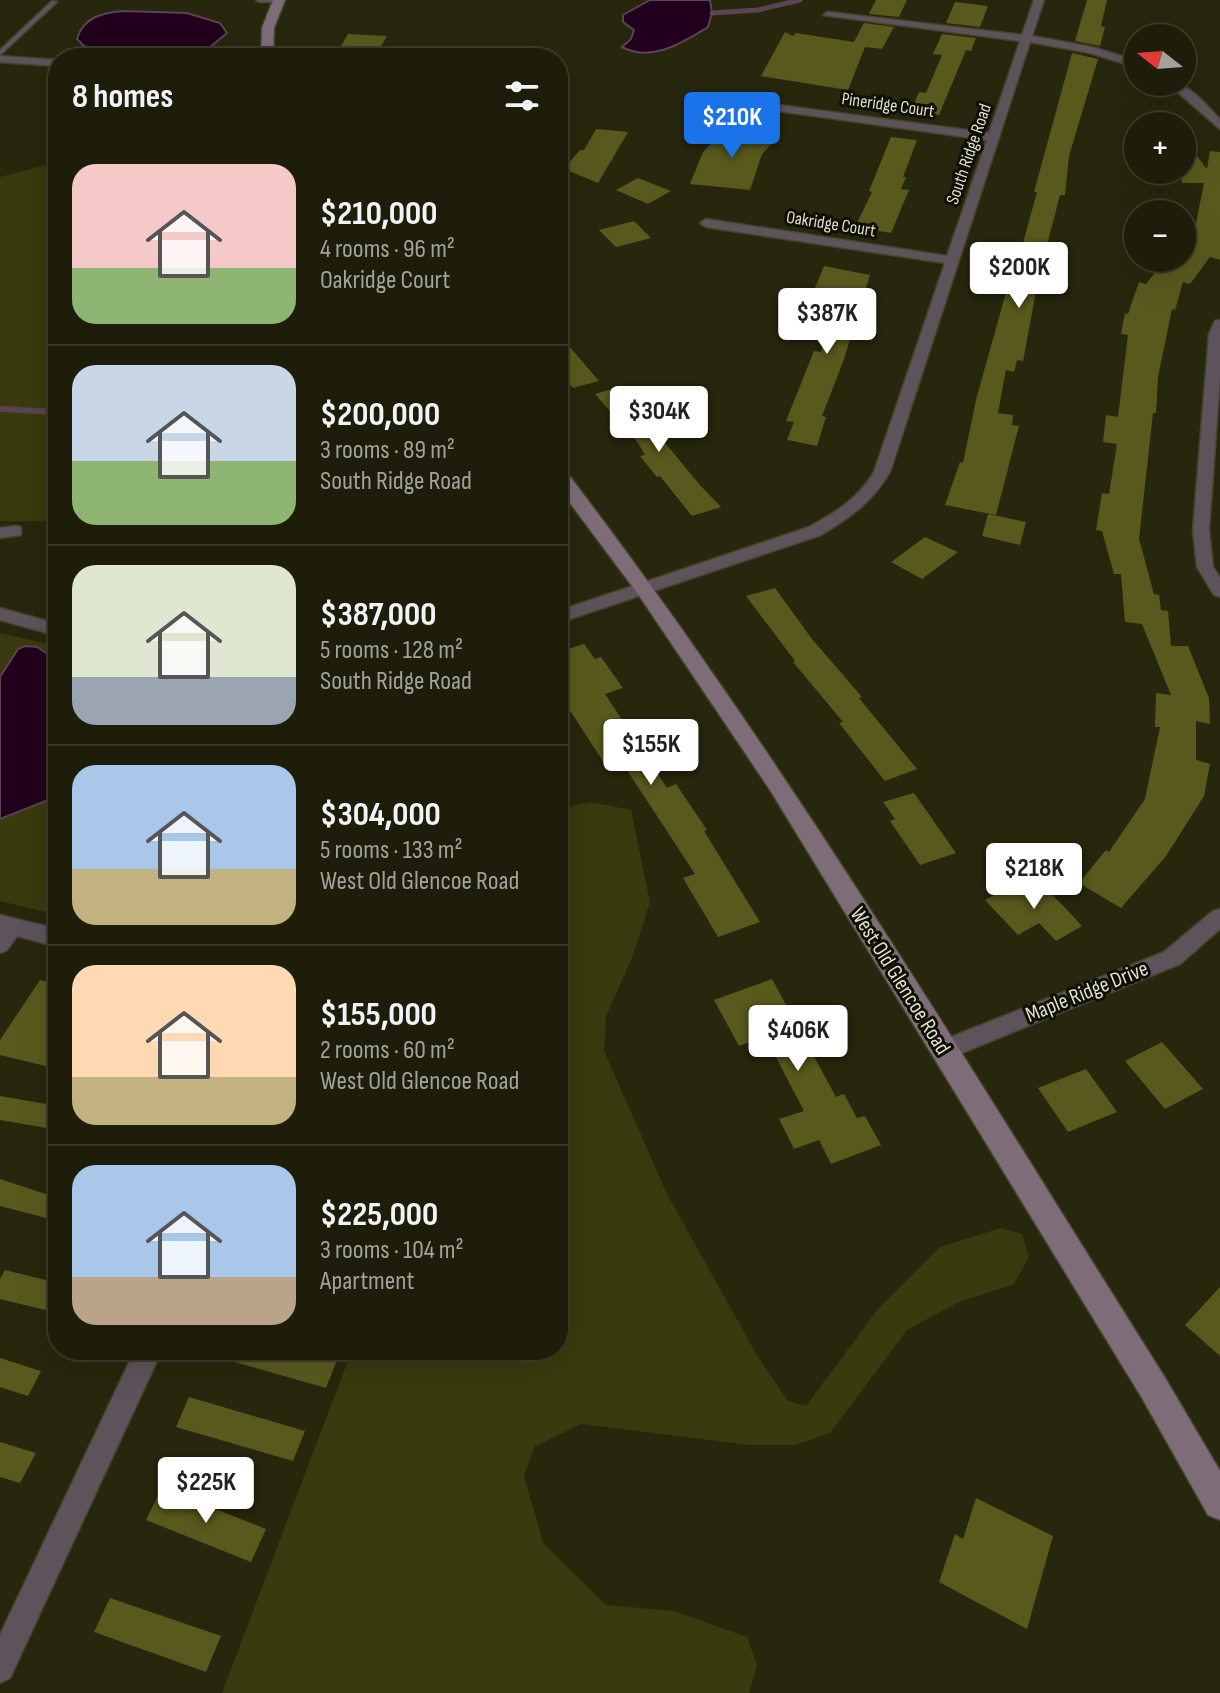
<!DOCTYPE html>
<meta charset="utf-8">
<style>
body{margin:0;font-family:"Sofia Sans Condensed",sans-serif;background:#2a2a18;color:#f1f3f6;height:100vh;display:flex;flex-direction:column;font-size:30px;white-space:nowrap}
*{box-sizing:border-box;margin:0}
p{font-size:26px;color:#a0a29c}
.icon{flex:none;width:44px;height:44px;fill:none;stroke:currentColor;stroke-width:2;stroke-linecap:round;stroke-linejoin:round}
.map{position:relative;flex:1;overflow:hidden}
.side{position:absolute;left:48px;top:48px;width:520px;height:1312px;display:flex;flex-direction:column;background:#1d1d0a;border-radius:32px;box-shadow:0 8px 32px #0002,0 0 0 2px #3b3b2b}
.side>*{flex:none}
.needle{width:52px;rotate:287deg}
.buttons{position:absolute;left:1124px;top:24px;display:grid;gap:16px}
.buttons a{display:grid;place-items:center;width:72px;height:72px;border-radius:50%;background:#1d1d0a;box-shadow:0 8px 32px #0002,0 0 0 2px #3b3b2b;font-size:40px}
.price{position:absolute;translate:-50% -68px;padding:0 18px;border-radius:8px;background:#fff;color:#222;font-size:26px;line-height:52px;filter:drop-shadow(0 2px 4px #0008)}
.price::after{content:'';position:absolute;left:50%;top:48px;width:24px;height:18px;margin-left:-12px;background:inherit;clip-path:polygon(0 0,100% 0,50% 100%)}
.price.on{background:#1a73e8;color:#fff}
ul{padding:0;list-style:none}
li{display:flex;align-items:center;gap:24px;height:200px;padding:0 24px}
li+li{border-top:2px solid #3b3b2b}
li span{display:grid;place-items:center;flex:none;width:224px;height:160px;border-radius:24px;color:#555}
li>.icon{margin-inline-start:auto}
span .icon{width:96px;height:96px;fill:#fffc;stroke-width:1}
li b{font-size:34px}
h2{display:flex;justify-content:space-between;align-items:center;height:96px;padding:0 24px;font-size:34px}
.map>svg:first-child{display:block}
.green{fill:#3a3a0f}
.water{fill:#22001d;stroke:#5a4352;stroke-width:2}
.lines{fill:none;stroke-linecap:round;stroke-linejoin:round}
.stream-far1{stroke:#5a4352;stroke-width:5}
.stream{stroke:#5a4352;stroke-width:6}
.building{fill:#59591e}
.lane-casing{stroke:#44442c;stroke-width:3}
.street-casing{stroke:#44442c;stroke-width:3}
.secondary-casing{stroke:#44442c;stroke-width:3}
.lane{fill:#5e535b;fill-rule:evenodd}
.street{fill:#5e535b;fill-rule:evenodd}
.secondary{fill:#7e6d79;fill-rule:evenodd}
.labels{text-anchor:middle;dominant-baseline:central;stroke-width:6;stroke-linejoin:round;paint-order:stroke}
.far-street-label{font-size:18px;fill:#dedfcf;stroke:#0f0f05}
.street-label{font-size:22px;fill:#dedfcf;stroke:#0f0f05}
</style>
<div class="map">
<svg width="1220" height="1693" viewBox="0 0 1220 1693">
<rect width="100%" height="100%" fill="#27270d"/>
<g class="green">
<polygon points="58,162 58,521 0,521 0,177"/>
<polygon points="0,633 58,646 58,661 18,649 0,677"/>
<polygon points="58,796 58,915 0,901 0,819"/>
<polygon points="590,802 631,810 650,902 632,958 606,1016 604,1051 667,1194 758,1357 788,1401 806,1406 878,1309 940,1247 1001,1228 1022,1234 1029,1257 1014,1284 959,1302 907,1330 830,1433 795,1445 749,1445 581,1424 534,1447 524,1476 543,1543 606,1605 674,1611 747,1637 757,1665 749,1693 222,1693 352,1350 558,1350 558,809"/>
</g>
<g class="water">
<path d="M650 0H710L712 13 708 27C683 42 652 63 622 47L631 39 634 30 623 22V15Z"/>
<path d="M123 11 187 13 220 23 227 33 209 48 171 53 96 49 84 46 77 39C83 17 102 13 123 11Z"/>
<polygon points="25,646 37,647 58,661 58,796 0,819 0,677 18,649"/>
</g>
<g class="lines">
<polyline class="stream-far1" points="712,13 758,10 800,0"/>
<polyline class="stream" points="0,409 58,412"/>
</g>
<g class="building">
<polygon points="876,0 907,0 899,17 869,14"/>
<polygon points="1087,0 1107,0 1101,26 1105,27 1100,46 1075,41"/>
<polygon points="955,2 988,6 980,27 946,23"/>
<polygon points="864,23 894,27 882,49 865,47 848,90 761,76 785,32 793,36 796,33 854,42"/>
<polygon points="348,34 387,36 375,57 336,55"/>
<polygon points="942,34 976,38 971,51 966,50 939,115 911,111 919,92 926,93 942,55 933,54"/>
<polygon points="1072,53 1098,59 1069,156 1065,195 1060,195 1042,264 1051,266 1046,288 1037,286 1023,361 1017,360 1014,372 1006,370 998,413 1013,415 1012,425 1019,426 996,515 945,505 960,462 963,463 976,400 1015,260 1018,261 1037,192 1034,192"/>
<polygon points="727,128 778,137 762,154 750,190 690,184 703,152"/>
<polygon points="596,129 628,132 598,183 564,169 580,150 584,150"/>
<polygon points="891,137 917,140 903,177 906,177 901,189 909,190 901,209 891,233 855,227 872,192 869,191"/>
<polygon points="1182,137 1207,169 1210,151 1220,152 1220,260 1210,257 1190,284 1183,282 1175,310 1172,309 1158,377 1156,413 1153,413 1139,539 1154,594 1159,595 1161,610 1168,611 1171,646 1188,646 1209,698 1210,724 1196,721 1196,760 1210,764 1204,796 1166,856 1121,908 1079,883 1106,850 1109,852 1145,799 1160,727 1155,727 1156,693 1171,695 1142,624 1125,622 1121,574 1114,574 1102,531 1096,530 1102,493 1109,494 1117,444 1103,442 1106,415 1118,417 1128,335 1121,334 1125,313 1128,314 1139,282 1146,284 1167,258 1178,261 1192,243 1204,183 1182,183"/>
<polygon points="638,178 671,191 648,204 616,190"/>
<polygon points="634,221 651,238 616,247 599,230"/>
<polygon points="824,266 870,275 843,362 822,416 826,417 817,446 787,440 794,422 786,421 814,351 821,352 841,292 815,288"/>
<polygon points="558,333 599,381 573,388 558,370"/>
<polygon points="619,387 699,484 721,507 692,516 660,476 657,477 640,456 645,455 638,443 595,394"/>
<polygon points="988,514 1026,522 1020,545 982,536"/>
<polygon points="925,537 958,552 922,579 891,562"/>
<polygon points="775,588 812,639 862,697 859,698 917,769 885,781 839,723 843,722 793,662 795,661 746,596"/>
<polygon points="584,644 595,659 601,657 623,688 605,694 667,788 676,784 707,830 704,831 760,922 718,937 683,878 695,874 623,764 608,769 558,692 558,652"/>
<polygon points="914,793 956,853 920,865 890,821 895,819 883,802"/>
<polygon points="1039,881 1069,912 1082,926 1056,941 1039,923 1018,935 985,900 1013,885 1019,892"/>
<polygon points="772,979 836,1097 844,1094 857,1118 865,1116 881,1145 831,1164 819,1140 794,1149 779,1119 804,1111 769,1044 762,1047 758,1039 739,1046 714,1000"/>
<polygon points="40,980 58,985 58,1069 0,1055 0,1040"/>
<polygon points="1162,1042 1203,1089 1165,1109 1125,1061"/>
<polygon points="1086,1069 1117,1112 1068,1132 1038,1088"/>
<polygon points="0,1096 58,1106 58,1130 0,1120"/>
<polygon points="0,1179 58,1198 58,1221 0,1206"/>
<polygon points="5,1270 58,1283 58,1313 0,1299 0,1279"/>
<polygon points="1220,1287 1220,1356 1185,1325"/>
<polygon points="215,1350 304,1350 337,1360 326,1388 214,1356"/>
<polygon points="0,1358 41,1371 28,1396 0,1387"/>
<polygon points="189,1397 305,1431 293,1461 176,1427"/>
<polygon points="0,1442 36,1453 20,1483 0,1477"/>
<polygon points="162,1488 266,1529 251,1562 146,1520"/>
<polygon points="976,1498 1053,1536 1027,1629 939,1582 955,1534 963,1539"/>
<polygon points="110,1598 221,1636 206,1672 94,1632"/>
</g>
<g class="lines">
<g class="lane-casing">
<g id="lane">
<polygon points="256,0 281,0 278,2 259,2"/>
<polygon points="52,1 57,2 0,55 0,50"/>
</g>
</g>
<g class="street-casing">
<g id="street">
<path d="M1034 0H1044L1032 36 1092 47 1138 61V68L1090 53 1030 42 890 472C872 502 851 517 821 535L558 623V611L809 527C836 512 858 499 874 472L945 263 706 227 700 223 706 219 947 256 987 140 778 111 772 108 778 105 989 133 1020 41 823 15 828 12 1022 35Z"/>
<polygon points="0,56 58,60 58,66 0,62"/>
<path d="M1166 82C1189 82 1204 103 1220 119V129Z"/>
<polygon points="1220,320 1220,376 1209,530 1213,567 1220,578 1220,597 1214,595 1197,567 1193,530 1209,334 1215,321"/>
<polygon points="15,526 21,527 21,535 0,538 0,528"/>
<polygon points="0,608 58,624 58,636 0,620"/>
<polygon points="1220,909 1220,929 1180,964 952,1057 944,1060 936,1057 933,1050 936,1043 1164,952 1213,911"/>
<polygon points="0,915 58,929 58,947 17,936 7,950 0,953"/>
<polygon points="135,1350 162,1350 10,1678 0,1683 0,1635"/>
</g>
</g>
<g class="secondary-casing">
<g id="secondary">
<polygon points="273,0 285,0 274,28 273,58 261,58 262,28"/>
<path d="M558 468 565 470C785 758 971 1070 1164 1376L1220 1471V1520L1208 1515 1142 1398 770 790 638 594 558 487Z"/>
</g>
</g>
<use href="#lane" class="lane"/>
<use href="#street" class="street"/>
<use href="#secondary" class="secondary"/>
</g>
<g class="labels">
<g class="far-street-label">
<text transform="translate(888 105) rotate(8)">Pineridge Court</text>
<text transform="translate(969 154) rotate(-71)">South Ridge Road</text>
<text transform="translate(831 224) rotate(9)">Oakridge Court</text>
</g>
<g class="street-label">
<text transform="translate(900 981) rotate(58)">West Old Glencoe Road</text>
<text transform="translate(1087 992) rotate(-22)">Maple Ridge Drive</text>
</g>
</g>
</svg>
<div class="buttons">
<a><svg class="needle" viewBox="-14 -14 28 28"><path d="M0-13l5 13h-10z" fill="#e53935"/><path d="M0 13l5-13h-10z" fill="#a0a29c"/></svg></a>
<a>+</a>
<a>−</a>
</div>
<b class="price on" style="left:732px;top:160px">$210K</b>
<b class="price" style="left:1019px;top:310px">$200K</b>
<b class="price" style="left:827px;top:356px">$387K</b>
<b class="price" style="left:659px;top:454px">$304K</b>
<b class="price" style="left:651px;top:787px">$155K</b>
<b class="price" style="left:1034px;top:911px">$218K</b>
<b class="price" style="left:798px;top:1073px">$406K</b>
<b class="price" style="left:206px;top:1525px">$225K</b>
<section class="side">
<h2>8 homes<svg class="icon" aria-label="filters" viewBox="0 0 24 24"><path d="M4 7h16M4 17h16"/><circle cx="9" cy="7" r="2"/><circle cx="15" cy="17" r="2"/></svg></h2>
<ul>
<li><span style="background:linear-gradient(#f6c9c9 65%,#8fb573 0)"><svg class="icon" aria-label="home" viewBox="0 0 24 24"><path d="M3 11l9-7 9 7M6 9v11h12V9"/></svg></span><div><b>$210,000</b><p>4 rooms · 96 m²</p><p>Oakridge Court</p></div></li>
<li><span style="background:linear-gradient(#c9d6e8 60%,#8fb573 0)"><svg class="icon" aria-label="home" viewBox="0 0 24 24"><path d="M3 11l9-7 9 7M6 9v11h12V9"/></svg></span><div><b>$200,000</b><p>3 rooms · 89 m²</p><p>South Ridge Road</p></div></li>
<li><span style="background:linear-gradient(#dfe7d0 70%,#9aa5b1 0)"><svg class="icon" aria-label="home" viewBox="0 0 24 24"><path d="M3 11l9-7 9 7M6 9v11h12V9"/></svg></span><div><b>$387,000</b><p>5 rooms · 128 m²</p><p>South Ridge Road</p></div></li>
<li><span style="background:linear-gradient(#a9c7e8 65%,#c2b280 0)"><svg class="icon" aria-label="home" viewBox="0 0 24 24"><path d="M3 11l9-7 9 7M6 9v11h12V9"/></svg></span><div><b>$304,000</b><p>5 rooms · 133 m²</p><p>West Old Glencoe Road</p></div></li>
<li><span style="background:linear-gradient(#ffd9b3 70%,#c2b280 0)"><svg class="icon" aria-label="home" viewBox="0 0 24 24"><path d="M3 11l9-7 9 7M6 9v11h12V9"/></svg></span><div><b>$155,000</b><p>2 rooms · 60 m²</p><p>West Old Glencoe Road</p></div></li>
<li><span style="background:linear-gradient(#a9c7e8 70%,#b9a48a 0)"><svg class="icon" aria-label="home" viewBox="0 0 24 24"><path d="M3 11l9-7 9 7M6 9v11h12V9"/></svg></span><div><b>$225,000</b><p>3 rooms · 104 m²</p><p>Apartment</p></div></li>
</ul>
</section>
</div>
